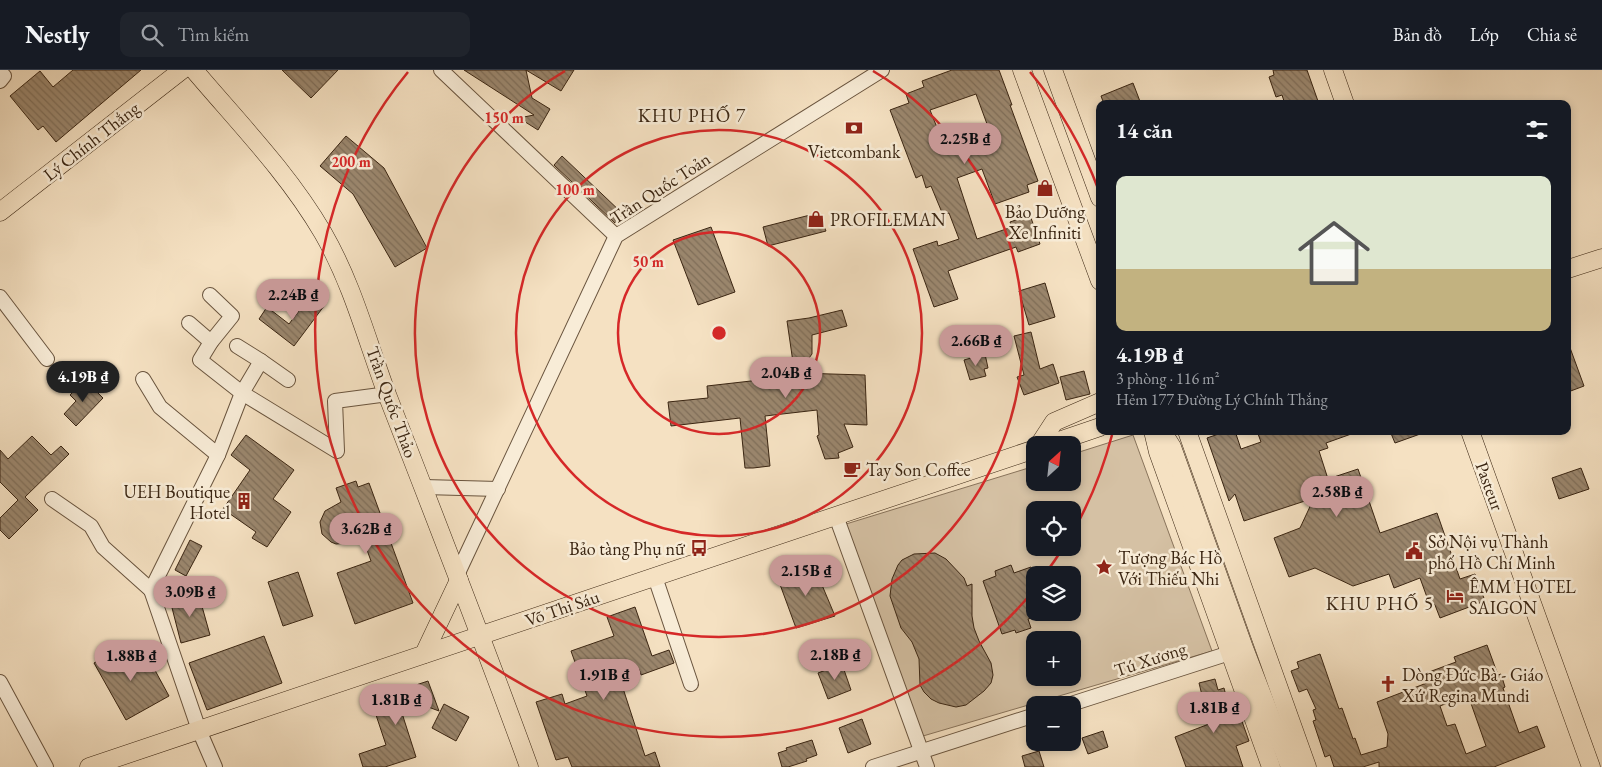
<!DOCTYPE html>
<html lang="vi">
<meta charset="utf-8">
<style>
body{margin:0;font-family:"EB Garamond",serif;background:#20242c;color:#f1f3f6;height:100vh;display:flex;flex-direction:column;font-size:19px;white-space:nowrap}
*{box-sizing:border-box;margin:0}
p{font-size:16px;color:#9ea1a6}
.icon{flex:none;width:28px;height:28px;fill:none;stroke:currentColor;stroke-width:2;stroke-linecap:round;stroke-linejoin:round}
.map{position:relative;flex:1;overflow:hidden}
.panel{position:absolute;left:1096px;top:30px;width:475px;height:335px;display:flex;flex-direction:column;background:#171b24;border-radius:10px;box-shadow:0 2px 8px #0003}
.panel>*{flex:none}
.needle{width:32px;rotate:27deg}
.controls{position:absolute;left:1026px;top:366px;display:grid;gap:10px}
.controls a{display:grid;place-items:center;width:55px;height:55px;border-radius:10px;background:#171b24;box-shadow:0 2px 8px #0003;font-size:25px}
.price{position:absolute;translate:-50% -42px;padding:0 11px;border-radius:18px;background:#c59692;color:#111;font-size:16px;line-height:32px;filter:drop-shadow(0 1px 2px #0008)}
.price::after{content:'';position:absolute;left:50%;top:30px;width:15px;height:11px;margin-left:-8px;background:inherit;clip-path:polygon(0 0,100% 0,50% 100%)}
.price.active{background:#222;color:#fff}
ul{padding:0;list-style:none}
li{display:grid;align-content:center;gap:10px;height:265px;padding:0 20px}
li+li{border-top:1px solid #363941}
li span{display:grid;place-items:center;height:155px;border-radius:10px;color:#555}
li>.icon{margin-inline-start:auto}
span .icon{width:90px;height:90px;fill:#fffc;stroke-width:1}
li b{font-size:21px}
h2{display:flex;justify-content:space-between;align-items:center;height:60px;padding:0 20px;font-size:21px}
header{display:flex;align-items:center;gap:30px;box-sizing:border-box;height:70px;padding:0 25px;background:#171b24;border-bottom:1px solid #363941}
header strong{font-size:24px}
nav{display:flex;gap:28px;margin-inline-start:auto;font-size:18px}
.search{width:350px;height:45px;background:#20242c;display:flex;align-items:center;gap:12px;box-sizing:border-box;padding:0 18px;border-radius:10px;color:#9ea1a6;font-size:19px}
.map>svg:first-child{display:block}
.green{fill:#d5c1a4;stroke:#88735b;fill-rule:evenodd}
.building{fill:url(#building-back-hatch);stroke:#3a2512;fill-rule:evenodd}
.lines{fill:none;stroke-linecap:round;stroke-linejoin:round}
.minor-casing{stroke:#69543e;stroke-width:16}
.major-casing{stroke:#3a2512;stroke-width:19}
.minor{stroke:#f8ecd7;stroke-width:14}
.major{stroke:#f5e1c2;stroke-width:18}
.ring{fill:none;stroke:#d62828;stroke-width:2.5}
.labels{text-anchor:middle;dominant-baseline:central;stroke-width:5;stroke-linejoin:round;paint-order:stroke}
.street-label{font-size:18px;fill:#3a2512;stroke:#f8ecd7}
.poi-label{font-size:18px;fill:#3a2512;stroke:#f8ecd7;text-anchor:start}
.neighbourhood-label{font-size:19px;letter-spacing:1px;fill:#3a2512;stroke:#f8ecd7}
.centre{fill:#d62828;stroke:#f8ecd7;stroke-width:2.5}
.ring-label{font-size:15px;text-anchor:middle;font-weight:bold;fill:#d62828;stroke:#f8ecd7;stroke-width:5;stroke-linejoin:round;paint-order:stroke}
</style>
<header>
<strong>Nestly</strong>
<div class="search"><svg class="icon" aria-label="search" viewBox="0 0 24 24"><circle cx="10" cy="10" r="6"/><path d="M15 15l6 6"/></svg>Tìm kiếm</div>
<nav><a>Bản đồ</a><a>Lớp</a><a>Chia sẻ</a></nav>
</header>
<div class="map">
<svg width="1602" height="697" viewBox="0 0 1602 697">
<defs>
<pattern id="building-back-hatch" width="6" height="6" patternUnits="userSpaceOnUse" patternTransform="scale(1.25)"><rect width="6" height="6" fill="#9b876e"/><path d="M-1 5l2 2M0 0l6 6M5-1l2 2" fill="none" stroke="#7f6e59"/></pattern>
</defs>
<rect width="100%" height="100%" fill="#f5e1c2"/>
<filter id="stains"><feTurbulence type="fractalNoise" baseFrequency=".004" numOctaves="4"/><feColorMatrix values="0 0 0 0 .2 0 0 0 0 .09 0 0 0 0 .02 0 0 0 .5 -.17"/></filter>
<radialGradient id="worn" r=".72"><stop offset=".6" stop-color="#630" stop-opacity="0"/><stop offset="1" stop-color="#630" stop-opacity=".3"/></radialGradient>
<path class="green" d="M1133 365 1212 581 923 666 846 454 1035 396V412H1072L1073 384ZM1035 440H1072V478H1035ZM1035 505H1072V542H1035ZM1035 570H1072V608H1035Z"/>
<g class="building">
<polygon points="73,0 141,0 56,72 43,56 38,60 10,26 40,1 53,17"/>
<polygon points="282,0 338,0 311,28"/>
<polygon points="464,0 526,0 532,28 550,39 538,60 519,48 534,45"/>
<polygon points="526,0 574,0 561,21"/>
<path d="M952 0H999L1012 35H1010L1038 111 1027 115 1029 122 995 134 982 99 957 108 977 169 1012 157 1010 152 1030 145 1040 174 1018 182 1016 177 948 201 958 229 934 237 913 179 937 171 938 176 959 169 949 143 943 145 931 116 926 118 922 105 916 108 890 40 909 33 906 24 924 17 922 11ZM976 24 987 54 942 70 930 40Z"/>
<polygon points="1273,0 1307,0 1319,34 1285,34 1282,25 1276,27 1269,7 1274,5"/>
<polygon points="1133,13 1141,34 1104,34 1101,26"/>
<polygon points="346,66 384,98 427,178 395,197 353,124 320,96"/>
<polygon points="562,86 623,144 615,153 554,95"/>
<polygon points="818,143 826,161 768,176 763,157"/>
<polygon points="711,157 735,222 698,235 673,170"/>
<polygon points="1045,213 1055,247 1029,255 1019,221"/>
<polygon points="311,225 324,236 294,276 259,249 267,237 289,254"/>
<polygon points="842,240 847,256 812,265 812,284 798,303 865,305 867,355 844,354 853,377 838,383 839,388 825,389 817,366 819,365 817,340 765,346 770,396 753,398 745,398 740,348 671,356 668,332 708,328 707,316 795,306 787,251 809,248"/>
<polygon points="1031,262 1040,299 1053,294 1059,313 1024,325 1017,307 1024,305 1014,266"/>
<polygon points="1568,275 1569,275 1584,316 1568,322"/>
<polygon points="985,284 988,298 984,299 986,306 970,310 964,290"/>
<polygon points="1084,301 1090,324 1066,330 1060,307"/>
<polygon points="85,310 103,328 76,356 64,344 76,331 70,325"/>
<polygon points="1227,361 1235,361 1241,379 1261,372 1257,361 1354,361 1354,363 1326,373 1328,378 1319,381 1328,409 1358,399 1380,463 1437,443 1460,509 1475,504 1485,531 1440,548 1435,535 1428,530 1420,508 1394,518 1389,504 1353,516 1315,498 1289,507 1274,468 1300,458 1314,428 1244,451 1235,424 1229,431 1207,368"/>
<polygon points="1390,361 1423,361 1423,363 1395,373"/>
<polygon points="246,365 294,400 273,429 291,442 267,477 252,468 256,462 223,439 250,400 231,385"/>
<polygon points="32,366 51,385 61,376 69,384 25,427 38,440 9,469 0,460 0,448 18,430 0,412 0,380 8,389"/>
<polygon points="1581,398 1589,419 1559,429 1552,408"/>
<polygon points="356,411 358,417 369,413 413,533 355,554 337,503 371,491 362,466 348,473 336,474 331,472 322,464 320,452 325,441 341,432 336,418"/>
<polygon points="190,470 202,476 186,506 175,500"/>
<polygon points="935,483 946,489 964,508 967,516 972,514 972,546 974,558 979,571 991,593 993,605 991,613 984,621 966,635 956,637 939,633 931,629 924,622 920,615 919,589 912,572 901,558 890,526 892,509 898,495 902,490 914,484"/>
<polygon points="1011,495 1014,503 1031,497 1035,509 1035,547 1028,549 1031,558 1016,563 1015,560 1002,564 983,511 996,506 995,501"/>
<polygon points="814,496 835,546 796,558 778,509"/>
<polygon points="298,502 313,546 283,556 268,512"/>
<polygon points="198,522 210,565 181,573 170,530"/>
<polygon points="635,537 652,586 669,580 674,593 641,605 639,599 619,606 645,686 655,682 660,697 572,697 568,687 556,690 536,632 562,624 565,634 587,626 571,581 614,566 607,547"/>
<polygon points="264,566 282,613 207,640 189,593"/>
<path d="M1487 575 1498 605 1501 604 1505 617 1503 618 1519 663 1537 656 1545 677 1494 697H1379V692L1363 697H1334L1330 685 1325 687 1313 651 1316 650 1313 640 1316 639 1307 619 1299 622 1291 601 1299 598 1297 592 1320 584 1339 639 1342 638 1353 669 1355 668 1361 685 1387 677 1388 664 1377 632 1432 611 1429 602 1456 592 1454 587ZM1468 625 1486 676 1466 684 1455 654 1447 656 1440 636Z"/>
<polygon points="122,577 130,590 145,582 169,626 126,650 94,593"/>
<polygon points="842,594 851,620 828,629 818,603"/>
<polygon points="1215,609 1218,620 1224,618 1231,646 1239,643 1249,671 1236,676 1243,697 1186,697 1175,667 1209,654 1199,613"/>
<polygon points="428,611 439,641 415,632 400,637 416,687 385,697 363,697 359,684 386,675 371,630"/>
<polygon points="444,634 469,647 456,671 432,658"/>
<polygon points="862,649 871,674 848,683 839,658"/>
<polygon points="1103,661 1108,677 1088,684 1082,668"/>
<polygon points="812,670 817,685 806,689 807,691 788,697 782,697 778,683 787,680 786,678"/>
<polygon points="1039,681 1044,697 1025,697 1022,686"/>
</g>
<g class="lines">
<g class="minor-casing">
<g id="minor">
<polyline points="441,0 616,166"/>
<polyline points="0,2 4,6 0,11"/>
<polyline points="210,225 232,246 211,272 200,290 242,323 337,381 335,331 388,324"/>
<polyline points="0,227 47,289"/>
<polyline points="189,253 211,272"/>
<polyline points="261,291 288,310"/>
<polyline points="143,309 160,337 218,385"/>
<polyline points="424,417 498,419"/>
<polyline points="52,429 91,456 103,477 151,520"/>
<polyline points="836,446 927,697"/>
<polyline points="457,505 616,166 882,0"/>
<polyline points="655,507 691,614"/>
<polyline points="0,612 46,697"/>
<polyline points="1068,635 1239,580"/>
<polyline points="215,697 199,660 151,520 218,385 242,323 261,291 237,276"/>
<polyline points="873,697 1035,645"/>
</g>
</g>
<g class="major-casing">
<g id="major">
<path d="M194 0C238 52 288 103 323 163 353 215 367 271 388 327 436 450 484 573 529 697"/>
<polyline points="1022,0 1100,211"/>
<polyline points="1053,0 1100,128"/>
<polyline points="1333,0 1345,34"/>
<polyline points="0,142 182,0"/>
<polyline points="1568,199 1602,188"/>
<polyline points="1153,361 1158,382 1271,697"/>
<polyline points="1162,361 1172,377 1244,578 1290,697"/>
<polyline points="1187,361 1307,697"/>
<polyline points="1470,361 1591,697"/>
<polyline points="1039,375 1054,352 1100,332"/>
<polyline points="1047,375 1100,357"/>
<polyline points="424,584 459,510"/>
<polyline points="89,697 1035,379"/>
</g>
</g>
<use href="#minor" class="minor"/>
<use href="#major" class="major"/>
</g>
<g class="ring">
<circle cx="719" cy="263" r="101"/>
<circle cx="719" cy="263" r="203"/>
<path d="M873 1A304 304 0 1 1 565 1"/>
<path d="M1112 365A406 406 0 0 1 1074 460M1063 478A406 406 0 0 1 1045 504M1035 519A406 406 0 1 1 408 2M1030 2A406 406 0 0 1 1099 121"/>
</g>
<defs>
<g id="bank-bare" transform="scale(1.35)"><path d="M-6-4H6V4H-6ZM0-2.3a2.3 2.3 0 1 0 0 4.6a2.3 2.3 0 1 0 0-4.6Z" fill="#8f2418" stroke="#f8ecd7" stroke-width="2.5" paint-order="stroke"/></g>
<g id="shop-bare" transform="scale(1.35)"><path d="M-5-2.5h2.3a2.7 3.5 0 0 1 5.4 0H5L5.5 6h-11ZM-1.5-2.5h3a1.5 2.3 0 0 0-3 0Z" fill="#8f2418" stroke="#f8ecd7" stroke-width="2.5" paint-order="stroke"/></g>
<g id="cafe-bare" transform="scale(1.35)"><path d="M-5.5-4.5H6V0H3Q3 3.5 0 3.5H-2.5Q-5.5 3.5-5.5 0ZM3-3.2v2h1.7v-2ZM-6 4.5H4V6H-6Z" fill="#8f2418" stroke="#f8ecd7" stroke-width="2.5" paint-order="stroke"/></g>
<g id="building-bare" transform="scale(1.35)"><path d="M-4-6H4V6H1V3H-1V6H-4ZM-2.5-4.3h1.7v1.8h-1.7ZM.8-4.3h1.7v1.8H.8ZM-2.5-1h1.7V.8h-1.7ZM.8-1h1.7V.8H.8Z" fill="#8f2418" stroke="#f8ecd7" stroke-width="2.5" paint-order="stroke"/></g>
<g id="bus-bare" transform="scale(1.35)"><path d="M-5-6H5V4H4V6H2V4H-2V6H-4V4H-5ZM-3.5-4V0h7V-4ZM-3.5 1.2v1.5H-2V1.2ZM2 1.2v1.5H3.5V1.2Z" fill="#8f2418" stroke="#f8ecd7" stroke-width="2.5" paint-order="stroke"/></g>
<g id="civic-bare" transform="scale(1.35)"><path d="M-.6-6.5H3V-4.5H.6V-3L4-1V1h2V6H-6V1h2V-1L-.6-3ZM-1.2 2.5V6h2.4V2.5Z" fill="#8f2418" stroke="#f8ecd7" stroke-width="2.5" paint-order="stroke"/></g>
<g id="sight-bare" transform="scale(1.35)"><path d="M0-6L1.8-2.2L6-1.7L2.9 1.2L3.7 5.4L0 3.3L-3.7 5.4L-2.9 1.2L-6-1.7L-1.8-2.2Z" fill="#8f2418" stroke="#f8ecd7" stroke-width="2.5" paint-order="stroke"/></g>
<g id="hotel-bare" transform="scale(1.35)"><path d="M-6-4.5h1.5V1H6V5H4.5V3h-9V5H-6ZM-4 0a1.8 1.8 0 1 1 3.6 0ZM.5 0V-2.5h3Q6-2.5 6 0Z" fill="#8f2418" stroke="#f8ecd7" stroke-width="2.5" paint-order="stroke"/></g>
<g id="church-bare" transform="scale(1.35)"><path d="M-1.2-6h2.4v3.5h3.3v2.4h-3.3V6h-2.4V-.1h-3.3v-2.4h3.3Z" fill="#8f2418" stroke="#f8ecd7" stroke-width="2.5" paint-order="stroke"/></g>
</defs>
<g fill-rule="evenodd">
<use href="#bank-bare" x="854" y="58"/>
<use href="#shop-bare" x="1045" y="118"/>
<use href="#shop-bare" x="816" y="149"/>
<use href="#cafe-bare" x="852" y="399"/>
<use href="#building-bare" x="244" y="431"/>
<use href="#bus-bare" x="699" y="478"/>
<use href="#civic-bare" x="1414" y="481"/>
<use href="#sight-bare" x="1104" y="497"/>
<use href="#hotel-bare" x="1455" y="526"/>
<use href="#church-bare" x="1388" y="614"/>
</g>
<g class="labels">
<g class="street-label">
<text transform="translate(91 71) rotate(-38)">Lý Chính Thắng</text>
<text transform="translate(660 118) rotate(-33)">Trần Quốc Toản</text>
<text transform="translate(392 332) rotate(70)">Trần Quốc Thảo</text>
<text transform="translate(1490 416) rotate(70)">Pasteur</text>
<text transform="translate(562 538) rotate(-19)">Võ Thị Sáu</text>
<text transform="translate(1150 589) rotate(-18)">Tú Xương</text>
</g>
<g class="poi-label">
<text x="854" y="81" text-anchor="middle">Vietcombank</text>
<text x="1045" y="141" text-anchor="middle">Bảo Dưỡng<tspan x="1045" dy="21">Xe Infiniti</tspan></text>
<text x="830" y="149">PROFILEMAN</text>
<text x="866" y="399">Tay Son Coffee</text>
<text x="230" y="421" text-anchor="end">UEH Boutique<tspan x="230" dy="21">Hotel</tspan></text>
<text x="1428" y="471">Sở Nội vụ Thành<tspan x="1428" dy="21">phố Hồ Chí Minh</tspan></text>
<text x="685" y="478" text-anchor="end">Bảo tàng Phụ nữ</text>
<text x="1118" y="487">Tượng Bác Hồ<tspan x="1118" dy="21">Với Thiếu Nhi</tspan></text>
<text x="1469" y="516">ÊMM HOTEL<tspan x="1469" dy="21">SAIGON</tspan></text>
<text x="1402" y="604">Dòng Đức Bà - Giáo<tspan x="1402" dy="21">Xứ Regina Mundi</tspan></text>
</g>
<g class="neighbourhood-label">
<text x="692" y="45">KHU PHỐ 7</text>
<text x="1380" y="533">KHU PHỐ 5</text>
</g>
</g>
<circle cx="719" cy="263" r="8" class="centre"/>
<g class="ring-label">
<text x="504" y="53">150 m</text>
<text x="351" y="97">200 m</text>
<text x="575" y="125">100 m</text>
<text x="648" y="197">50 m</text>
</g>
<rect width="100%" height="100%" filter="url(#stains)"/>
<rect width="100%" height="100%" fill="url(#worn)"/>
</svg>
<div class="controls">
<a><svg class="needle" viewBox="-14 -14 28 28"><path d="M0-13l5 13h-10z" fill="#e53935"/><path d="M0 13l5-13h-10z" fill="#9ea1a6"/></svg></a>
<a><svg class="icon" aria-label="locate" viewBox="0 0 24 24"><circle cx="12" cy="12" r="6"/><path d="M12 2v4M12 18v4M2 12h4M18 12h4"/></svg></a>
<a><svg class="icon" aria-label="layers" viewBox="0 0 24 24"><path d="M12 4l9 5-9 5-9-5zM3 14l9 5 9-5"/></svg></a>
<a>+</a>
<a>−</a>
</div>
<b class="price" style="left:965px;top:95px">2.25B ₫</b>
<b class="price" style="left:293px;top:251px">2.24B ₫</b>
<b class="price" style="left:976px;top:297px">2.66B ₫</b>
<b class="price" style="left:786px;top:329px">2.04B ₫</b>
<b class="price active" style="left:83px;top:333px">4.19B ₫</b>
<b class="price" style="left:1337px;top:448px">2.58B ₫</b>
<b class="price" style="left:366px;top:485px">3.62B ₫</b>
<b class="price" style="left:806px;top:527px">2.15B ₫</b>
<b class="price" style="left:190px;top:548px">3.09B ₫</b>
<b class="price" style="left:835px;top:611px">2.18B ₫</b>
<b class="price" style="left:131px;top:612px">1.88B ₫</b>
<b class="price" style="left:604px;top:631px">1.91B ₫</b>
<b class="price" style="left:396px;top:656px">1.81B ₫</b>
<b class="price" style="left:1214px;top:664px">1.81B ₫</b>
<section class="panel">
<h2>14 căn<svg class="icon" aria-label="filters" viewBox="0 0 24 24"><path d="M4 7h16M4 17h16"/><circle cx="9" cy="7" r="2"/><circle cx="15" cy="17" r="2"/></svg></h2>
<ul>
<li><span style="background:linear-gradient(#dfe7d0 60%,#c2b280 0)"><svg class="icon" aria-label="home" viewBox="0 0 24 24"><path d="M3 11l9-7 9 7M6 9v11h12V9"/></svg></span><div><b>4.19B ₫</b><p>3 phòng · 116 m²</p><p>Hẻm 177 Đường Lý Chính Thắng</p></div></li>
</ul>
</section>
</div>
